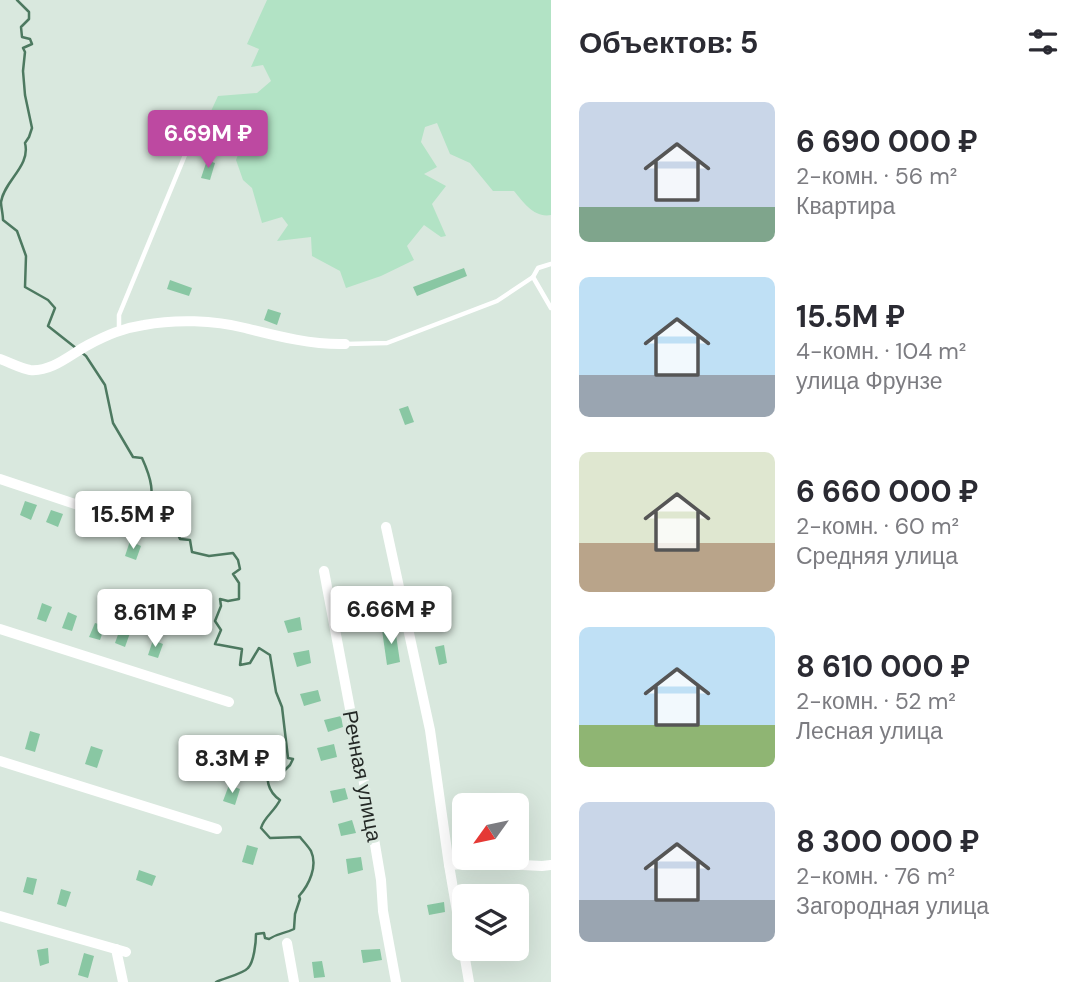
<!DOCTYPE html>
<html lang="ru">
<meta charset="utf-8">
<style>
body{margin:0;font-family:"DM Sans",sans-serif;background:#f2f2f3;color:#2b2b33;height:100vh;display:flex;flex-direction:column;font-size:26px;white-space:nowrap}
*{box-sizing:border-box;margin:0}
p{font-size:23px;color:#7c7c81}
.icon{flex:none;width:38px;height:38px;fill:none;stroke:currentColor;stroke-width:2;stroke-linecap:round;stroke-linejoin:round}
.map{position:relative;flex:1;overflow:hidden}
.drawer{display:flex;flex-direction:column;background:#fff;width:539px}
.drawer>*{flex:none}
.needle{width:46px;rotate:237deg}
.tools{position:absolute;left:452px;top:793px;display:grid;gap:14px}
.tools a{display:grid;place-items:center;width:77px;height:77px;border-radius:10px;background:#fff;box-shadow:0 7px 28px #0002;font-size:35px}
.price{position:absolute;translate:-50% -60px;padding:0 16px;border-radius:7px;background:#fff;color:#222;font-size:23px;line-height:46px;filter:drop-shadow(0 2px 4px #0008)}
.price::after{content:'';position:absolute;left:50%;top:42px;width:21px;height:16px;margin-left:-10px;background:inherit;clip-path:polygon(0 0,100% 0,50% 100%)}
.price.selected{background:#bd49a1;color:#fff}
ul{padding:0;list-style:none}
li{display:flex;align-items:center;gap:21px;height:175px;padding:0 28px}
li span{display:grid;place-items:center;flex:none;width:196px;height:140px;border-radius:10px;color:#555}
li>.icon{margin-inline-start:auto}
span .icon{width:84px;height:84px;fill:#fffc;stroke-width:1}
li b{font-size:30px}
h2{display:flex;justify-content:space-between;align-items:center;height:84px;padding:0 28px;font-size:30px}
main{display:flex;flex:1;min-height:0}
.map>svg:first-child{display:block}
.green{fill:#b2e3c5}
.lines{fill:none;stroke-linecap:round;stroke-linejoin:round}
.stream{stroke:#4d7960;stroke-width:2.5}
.building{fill:#89c7a3}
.lane{stroke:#fff;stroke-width:4.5}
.street{stroke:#fff;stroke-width:10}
.labels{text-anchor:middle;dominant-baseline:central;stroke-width:6;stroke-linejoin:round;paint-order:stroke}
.street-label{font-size:21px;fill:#242926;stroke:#d9e8de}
</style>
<main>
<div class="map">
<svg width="551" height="982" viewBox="0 0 551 982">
<rect width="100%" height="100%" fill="#d9e8de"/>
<path class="green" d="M267 0H551V215C534 218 524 203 514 191H493L470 163 450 154 437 123 425 127 421 142 437 167 424 174 446 186 432 204 446 236 441 237 424 225 407 246 414 260 381 276 346 288 340 271 312 256 311 237 277 241 288 225 282 217 262 223 252 188 243 180 236 160 244 139 217 132 206 122 218 96 257 93 271 81 263 65 251 67 259 49 247 44Z"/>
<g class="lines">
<path class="stream" d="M17 0 29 12V19L21 27 22 37 30 39 32 44 23 48 25 52 23 71 25 95 32 128 29 137 25 143C31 166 4 181 1 202 1 207 3 214 3 220L17 231 26 256 25 287 48 300 55 308 48 326 86 356 105 385 113 423 133 457 142 458C152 480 154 491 149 515L159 522 168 519 174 525 180 539 190 540 192 552 209 556 233 553 238 560 240 569 233 574 239 583V599L228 601 220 599 221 606 215 621 221 630 215 644 242 649 240 665 250 663 259 648 270 655 276 692 282 707 288 758 293 759 290 765 283 772 269 765C266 779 267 791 280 800 274 812 264 817 261 828L270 838 300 837C303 841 308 846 311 851 318 866 309 885 299 896L300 899 295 914 294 929C284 934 280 932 269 939L265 938 264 933 256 934C256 942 254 962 248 968 243 974 224 978 216 982"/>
</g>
<g class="building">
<polygon points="207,160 215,163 210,180 201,178"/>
<polygon points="464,268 467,276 417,296 413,287"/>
<polygon points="170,280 192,288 189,296 167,289"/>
<polygon points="268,309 281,313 277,325 264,320"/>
<polygon points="408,406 414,422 405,425 399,409"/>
<polygon points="25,501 37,505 31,520 20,515"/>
<polygon points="51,510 63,514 58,527 46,522"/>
<polygon points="130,541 141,546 136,560 125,556"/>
<polygon points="430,602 433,614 421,617 417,606"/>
<polygon points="42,603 52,607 46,622 37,619"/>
<polygon points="68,612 77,616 72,631 62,628"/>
<polygon points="300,617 302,630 288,633 284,621"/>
<polygon points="95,623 105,626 100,640 89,637"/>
<polygon points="395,628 400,662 387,665 382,630"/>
<polygon points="120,629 130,633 125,647 115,643"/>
<polygon points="153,640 163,644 158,658 148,655"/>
<polygon points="444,645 447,663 439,665 435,647"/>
<polygon points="309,650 311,663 297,667 293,653"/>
<polygon points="318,690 321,701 304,706 300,694"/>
<polygon points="341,716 343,727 328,732 324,720"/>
<polygon points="30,731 40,734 35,752 25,749"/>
<polygon points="334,744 337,757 321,761 317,748"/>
<polygon points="91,746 103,750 97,768 85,764"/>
<polygon points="229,785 240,789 235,805 223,801"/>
<polygon points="345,788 348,799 333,803 330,791"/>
<polygon points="352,820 356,833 341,836 338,824"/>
<polygon points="247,845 258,848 253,865 242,862"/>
<polygon points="361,857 363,870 348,874 346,859"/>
<polygon points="139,870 156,876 152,886 136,880"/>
<polygon points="27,877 37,879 33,895 23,892"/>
<polygon points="61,889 71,892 66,907 57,904"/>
<polygon points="444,902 445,912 429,915 427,905"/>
<polygon points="48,948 49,963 40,966 37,950"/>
<polygon points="380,949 382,960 363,963 361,950"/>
<polygon points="84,953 94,956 88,978 78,975"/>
<polygon points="322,961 325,977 314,978 312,962"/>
</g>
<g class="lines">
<g class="lane">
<polyline points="533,277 551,308"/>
<polyline points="119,330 119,315 190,143"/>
<polyline points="345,344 387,343 497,301 533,277 538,268 551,264"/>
</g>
<g class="street">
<path d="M0 359C9 362 20 368 30 370 52 372 71 354 88 345 107 335 123 328 144 325 175 319 214 320 245 328 277 336 312 345 345 344"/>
<polyline points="0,479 129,522"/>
<polyline points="386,527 430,730 449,865 469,982"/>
<polyline points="324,571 370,815 381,880 383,911 396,982"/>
<polyline points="0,629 229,702"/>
<polyline points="0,761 217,829"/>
<polyline points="449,865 483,863 542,866 551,865"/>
<polyline points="0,916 126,952"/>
<polyline points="287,943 294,982"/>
<polyline points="116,949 123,982"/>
</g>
</g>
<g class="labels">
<g class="street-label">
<text transform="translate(362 776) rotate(79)">Речная улица</text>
</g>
</g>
</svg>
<div class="tools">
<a><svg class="needle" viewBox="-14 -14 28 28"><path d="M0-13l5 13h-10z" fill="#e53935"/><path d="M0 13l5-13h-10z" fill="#7c7c81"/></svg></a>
<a><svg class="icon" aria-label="layers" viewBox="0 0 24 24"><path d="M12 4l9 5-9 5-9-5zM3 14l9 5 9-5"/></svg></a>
</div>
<b class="price selected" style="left:208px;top:170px">6.69M ₽</b>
<b class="price" style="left:133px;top:551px">15.5M ₽</b>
<b class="price" style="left:391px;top:646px">6.66M ₽</b>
<b class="price" style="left:155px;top:649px">8.61M ₽</b>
<b class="price" style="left:232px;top:795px">8.3M ₽</b>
</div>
<section class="drawer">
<h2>Объектов: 5<svg class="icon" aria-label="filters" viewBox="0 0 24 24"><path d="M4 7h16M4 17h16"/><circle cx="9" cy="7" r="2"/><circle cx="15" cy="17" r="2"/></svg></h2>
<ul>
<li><span style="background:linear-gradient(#c9d6e8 75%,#7fa58c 0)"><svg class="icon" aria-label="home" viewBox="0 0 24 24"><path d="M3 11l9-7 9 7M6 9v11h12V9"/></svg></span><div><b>6 690 000 ₽</b><p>2-комн. · 56 m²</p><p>Квартира</p></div></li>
<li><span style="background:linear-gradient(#bfe0f5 70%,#9aa5b1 0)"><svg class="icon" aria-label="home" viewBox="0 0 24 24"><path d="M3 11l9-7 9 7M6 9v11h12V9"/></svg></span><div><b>15.5M ₽</b><p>4-комн. · 104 m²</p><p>улица Фрунзе</p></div></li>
<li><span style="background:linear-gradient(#dfe7d0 65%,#b9a48a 0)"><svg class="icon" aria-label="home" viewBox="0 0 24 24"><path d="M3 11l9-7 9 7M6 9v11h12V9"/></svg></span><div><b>6 660 000 ₽</b><p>2-комн. · 60 m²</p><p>Средняя улица</p></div></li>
<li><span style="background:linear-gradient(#bfe0f5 70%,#8fb573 0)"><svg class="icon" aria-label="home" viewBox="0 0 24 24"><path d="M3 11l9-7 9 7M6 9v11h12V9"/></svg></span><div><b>8 610 000 ₽</b><p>2-комн. · 52 m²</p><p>Лесная улица</p></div></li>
<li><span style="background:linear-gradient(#c9d6e8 70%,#9aa5b1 0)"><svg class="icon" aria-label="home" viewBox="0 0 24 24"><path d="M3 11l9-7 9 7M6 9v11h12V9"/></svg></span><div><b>8 300 000 ₽</b><p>2-комн. · 76 m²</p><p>Загородная улица</p></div></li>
</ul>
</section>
</main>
